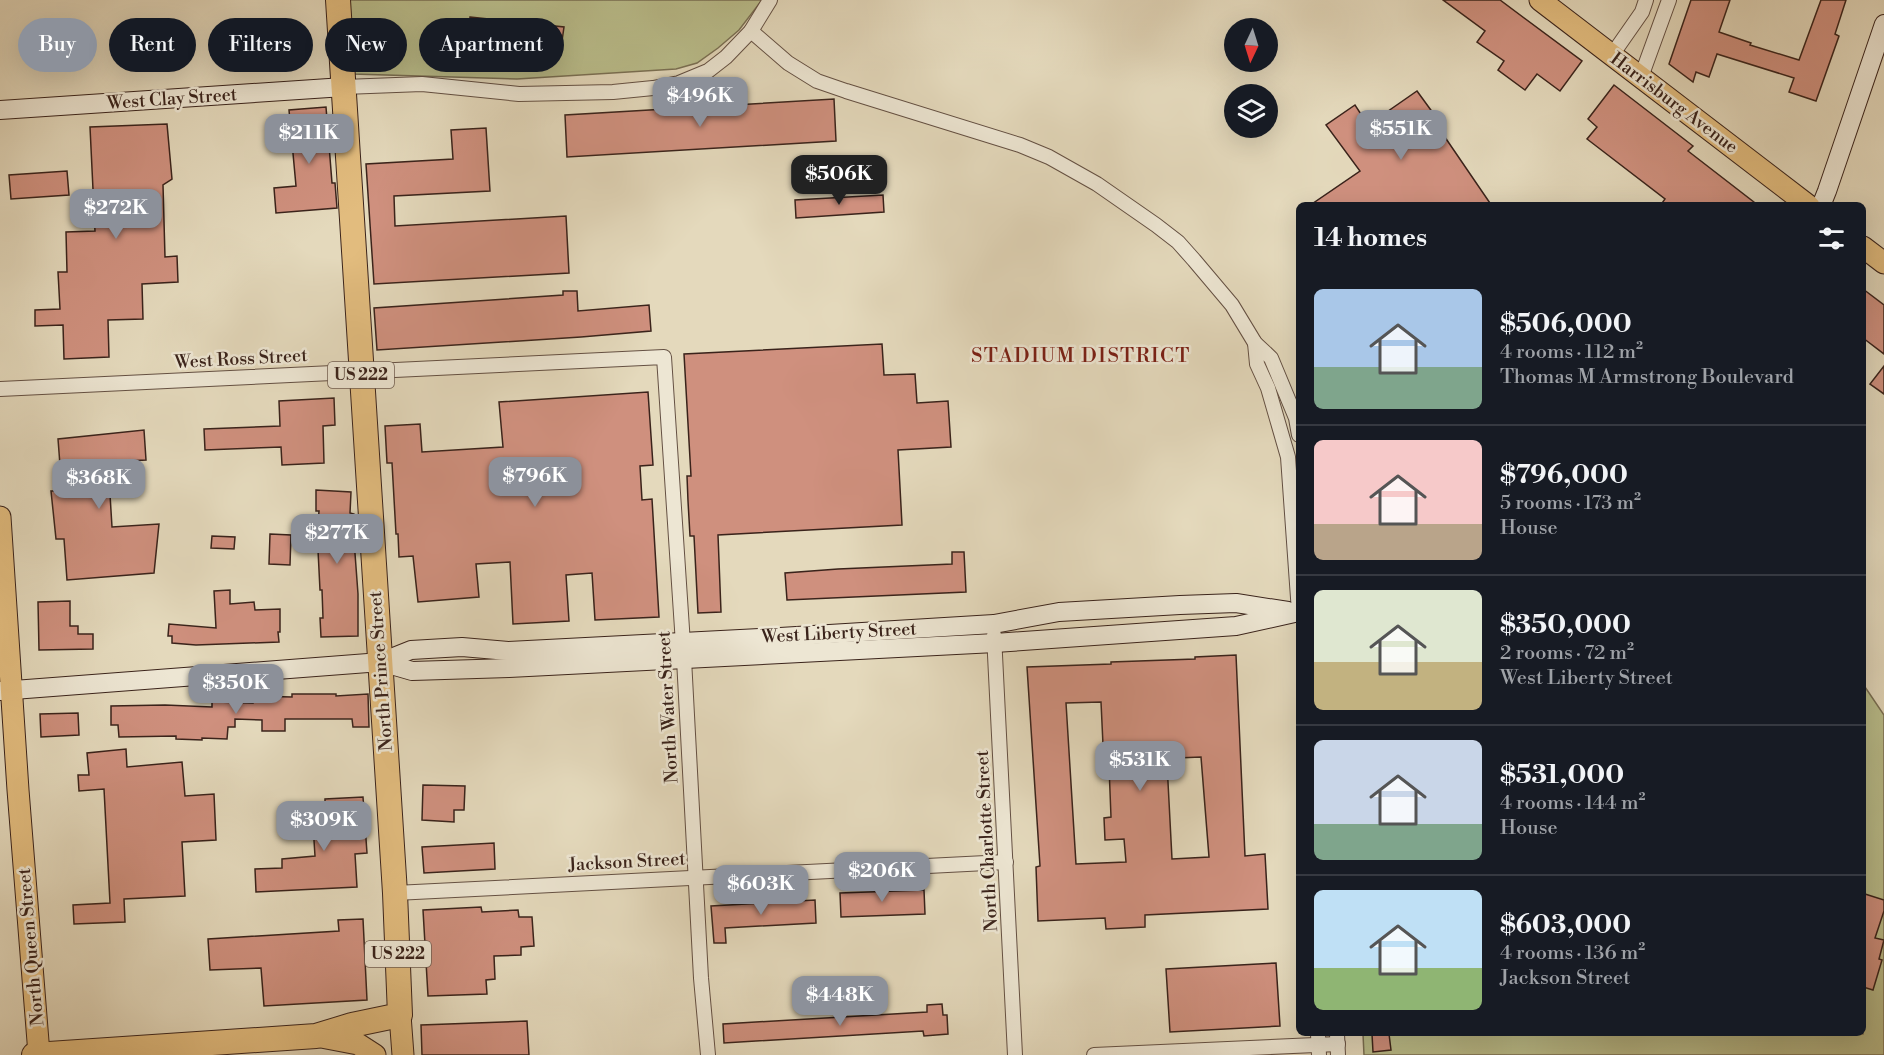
<!DOCTYPE html>
<meta charset="utf-8">
<style>
body{margin:0;font-family:"Libre Bodoni",serif;background:#20242c;color:#f1f3f6;height:100vh;display:flex;flex-direction:column;font-size:22px;white-space:nowrap}
*{box-sizing:border-box;margin:0}
p{font-size:20px;color:#9ea1a6}
.icon{flex:none;width:33px;height:33px;fill:none;stroke:currentColor;stroke-width:2;stroke-linecap:round;stroke-linejoin:round}
.map{position:relative;flex:1;overflow:hidden}
.panel{position:absolute;left:1296px;top:202px;width:570px;height:834px;display:flex;flex-direction:column;background:#171b24;border-radius:9px;box-shadow:0 6px 24px #0002}
.panel>*{flex:none}
.top-card{position:absolute;left:18px;top:18px;width:570px;height:54px;display:flex;gap:12px}
.needle{width:39px;rotate:184deg}
.controls{position:absolute;left:1224px;top:18px;display:grid;gap:12px}
.controls a{display:grid;place-items:center;width:54px;height:54px;border-radius:50%;background:#171b24;box-shadow:0 6px 24px #0002;font-size:30px}
.price{position:absolute;translate:-50% -51px;padding:0 14px;border-radius:12px;background:#8c9099;color:#fff;font-size:20px;line-height:39px;filter:drop-shadow(0 2px 3px #0008)}
.price::after{content:'';position:absolute;left:50%;top:36px;width:18px;height:14px;margin-left:-9px;background:inherit;clip-path:polygon(0 0,100% 0,50% 100%)}
.price.current{background:#222;color:#fff}
ul{padding:0;list-style:none}
li{display:flex;align-items:center;gap:18px;height:150px;padding:0 18px}
li+li{border-top:2px solid #363941}
li span{display:grid;place-items:center;flex:none;width:168px;height:120px;border-radius:9px;color:#555}
li>.icon{margin-inline-start:auto}
span .icon{width:72px;height:72px;fill:#fffc;stroke-width:1}
li b{font-size:26px}
h2{display:flex;justify-content:space-between;align-items:center;height:72px;padding:0 18px;font-size:26px}
.pill{padding:0 21px;border-radius:27px;background:#171b24;box-shadow:0 6px 24px #0002;font-size:21px;line-height:54px}
.pill.current{background:#8c9099;color:#fff}
.map>svg:first-child{display:block}
.green{fill:#babe8c;stroke:#7a7054;stroke-width:1.5}
.building{fill:#cf907e;stroke:#3a231b;stroke-width:1.5;fill-rule:evenodd}
.lines{fill:none;stroke-linecap:round;stroke-linejoin:round}
.street-casing{stroke:#645043;stroke-width:16}
.secondary-casing{stroke:#3a231b;stroke-width:20}
.primary-casing{stroke:#3a231b;stroke-width:23}
.highway-casing{stroke:#3a231b;stroke-width:26}
.street{stroke:#ede6d3;stroke-width:14}
.secondary{stroke:#ede6d3;stroke-width:18}
.primary{stroke:#e2bc7e;stroke-width:21}
.highway{stroke:#e2bc7e;stroke-width:24}
.labels{text-anchor:middle;dominant-baseline:central;stroke-width:5;stroke-linejoin:round;paint-order:stroke}
.shield{fill:#ede6d3;stroke:#705e52;stroke-width:1.5}
.shield-label{font-size:16px;font-weight:bold;fill:#3a231b}
.street-label{font-size:18px;fill:#3a231b;stroke:#ede6d3}
.neighbourhood-label{font-size:20px;letter-spacing:1.5px;fill:#7a1f14;stroke:#ede6d3}
</style>
<div class="map">
<svg width="1884" height="1055" viewBox="0 0 1884 1055">
<rect width="100%" height="100%" fill="#e4d9bc"/>
<filter id="stains"><feTurbulence type="fractalNoise" baseFrequency=".00333" numOctaves="4"/><feColorMatrix values="0 0 0 0 .2 0 0 0 0 .09 0 0 0 0 .02 0 0 0 .5 -.17"/></filter>
<radialGradient id="worn" r=".72"><stop offset=".6" stop-color="#630" stop-opacity="0"/><stop offset="1" stop-color="#630" stop-opacity=".3"/></radialGradient>
<g class="green">
<polygon points="348,0 762,0 739,30 718,48 697,63 676,69 517,79 353,74"/>
<polygon points="1863,684 1884,715 1884,1055 1364,1055 1363,1034 1863,1034"/>
</g>
<g class="building">
<polygon points="1443,0 1500,0 1582,61 1560,91 1537,74 1525,90 1498,70 1504,61 1477,42 1485,31"/>
<polygon points="1691,0 1730,0 1719,32 1751,43 1750,45 1799,60 1821,0 1846,0 1835,34 1839,36 1816,101 1789,92 1794,78 1717,54 1709,77 1696,72 1693,82 1669,64"/>
<polygon points="470,17 564,27 562,41 469,31"/>
<polygon points="1614,85 1693,146 1688,151 1759,206 1660,206 1665,199 1587,139 1597,127 1588,119"/>
<polygon points="1417,91 1441,124 1438,127 1492,206 1309,206 1360,171 1326,125 1355,105 1368,125"/>
<polygon points="834,99 836,141 567,157 565,115"/>
<polygon points="326,107 332,183 335,183 337,208 276,213 274,188 296,186 289,110"/>
<polygon points="167,124 172,179 163,185 165,257 177,256 178,282 142,284 143,319 108,320 109,357 64,359 63,325 35,326 35,310 60,309 58,272 67,272 66,232 95,231 90,127"/>
<polygon points="486,128 490,191 394,196 395,226 566,216 569,273 374,284 366,164 453,159 451,130"/>
<polygon points="67,171 69,195 11,199 9,175"/>
<polygon points="883,195 884,212 796,218 795,200"/>
<polygon points="1863,289 1884,305 1884,354 1863,338"/>
<polygon points="563,291 577,291 578,311 649,305 651,331 581,337 377,350 374,308 563,295"/>
<polygon points="882,344 884,375 915,374 917,403 948,401 951,447 898,450 902,525 718,535 721,612 698,613 694,536 690,536 688,501 687,476 691,476 684,354"/>
<polygon points="1884,366 1884,394 1870,384"/>
<polygon points="648,392 653,465 640,466 642,500 652,499 659,617 595,620 592,573 566,575 569,621 513,624 510,562 476,564 479,597 418,602 413,556 399,557 398,534 396,534 392,463 387,463 385,426 420,424 422,452 503,447 499,402"/>
<polygon points="334,398 335,425 323,426 324,463 282,465 281,447 205,450 204,429 280,426 279,401"/>
<polygon points="144,430 146,460 108,462 112,527 159,524 154,573 67,580 64,539 56,539 51,491 62,491 58,439"/>
<polygon points="316,490 351,492 350,513 354,514 354,540 358,594 358,636 321,637 320,618 323,618 322,590 320,590 318,550 320,550 321,524 318,524 319,511 316,511"/>
<polygon points="270,534 291,535 290,565 269,564"/>
<polygon points="212,536 235,537 234,549 211,548"/>
<polygon points="952,552 964,552 966,592 787,600 785,573 838,569 952,564"/>
<polygon points="230,590 230,604 254,602 255,610 280,609 280,632 278,632 279,642 196,645 172,643 172,636 168,636 169,624 216,628 214,591"/>
<polygon points="70,601 70,626 78,626 78,634 93,634 93,649 39,650 38,602"/>
<path d="M1236 655 1245 856 1265 854 1268 909 1145 915V927L1106 929 1105 918 1038 921 1036 867 1040 866 1027 667 1111 664V662L1195 659V657ZM1101 702 1104 766H1109L1111 817 1104 818 1105 840 1124 839 1126 862 1076 864 1066 703ZM1201 757 1209 857 1172 859 1167 763H1177V758Z"/>
<polygon points="292,694 336,694 336,696 368,694 369,727 353,727 352,719 285,719 285,731 262,731 262,720 235,719 235,727 228,727 227,739 202,738 202,740 176,739 176,736 119,737 118,725 111,725 111,706 165,705 212,707 212,702 253,703 253,696 292,697"/>
<polygon points="78,713 79,735 41,737 40,714"/>
<polygon points="126,749 127,767 182,762 185,796 214,794 216,840 182,842 185,896 124,899 125,922 74,924 73,905 110,903 104,789 79,791 78,775 89,775 87,753"/>
<polygon points="423,785 465,786 464,810 454,810 454,822 422,820"/>
<polygon points="363,797 367,853 355,854 357,887 256,892 255,869 282,868 282,859 315,856 312,809 325,808 325,799"/>
<polygon points="494,843 495,869 424,873 422,847"/>
<polygon points="924,890 925,914 841,917 840,893"/>
<polygon points="1865,894 1884,900 1884,911 1875,938 1884,940 1879,959 1882,960 1873,990 1863,987 1863,901"/>
<polygon points="815,900 816,923 725,928 726,943 714,943 711,906"/>
<polygon points="481,907 482,912 518,910 519,917 532,917 534,946 521,947 521,955 494,956 495,979 486,980 487,994 428,996 423,910"/>
<polygon points="363,919 367,1000 264,1006 261,968 210,970 208,939 339,931 338,920"/>
<polygon points="1276,963 1280,1026 1170,1032 1166,969"/>
<polygon points="942,1004 943,1015 947,1015 948,1034 924,1036 923,1031 724,1043 723,1024 927,1012 927,1005"/>
<polygon points="527,1021 529,1055 422,1055 421,1025"/>
<polygon points="1372,1034 1389,1034 1391,1050 1373,1052"/>
</g>
<g class="lines">
<g class="street-casing">
<g id="street">
<polyline points="751,31 788,63 817,81 846,91 1020,145 1049,157 1097,184 1156,225 1178,242 1194,260 1232,305 1255,343 1271,358 1296,418 1299,435"/>
<polyline points="1612,55 1642,12 1646,0"/>
<polyline points="1641,77 1669,0"/>
<polyline points="344,87 422,84 519,94 613,92 653,88 679,83 708,71 726,57 751,31 770,0"/>
<polyline points="1255,343 1257,364 1268,388 1288,457 1299,612"/>
<polyline points="0,389 664,357 684,659 701,978 708,1055"/>
<polyline points="994,635 1015,1055"/>
<polyline points="395,893 1006,862"/>
<polyline points="1318,1034 1319,1055"/>
<polyline points="1337,1034 1338,1055"/>
<polyline points="1094,1055 1338,1044"/>
</g>
</g>
<g class="secondary-casing">
<g id="secondary">
<polyline points="0,110 344,87"/>
<polyline points="1821,206 1827,191 1884,24"/>
<polyline points="381,662 411,650 462,647 508,651 780,637 994,624 1059,612 1180,605 1236,603 1288,611"/>
<polyline points="0,691 381,662 412,671 509,668 995,643 1236,626 1299,612"/>
</g>
</g>
<g class="primary-casing">
<g id="primary">
<polyline points="1540,0 1809,206"/>
<polyline points="1863,247 1884,263"/>
<polyline points="0,517 18,790 39,1054"/>
<polyline points="400,1015 403,1055"/>
<polyline points="316,1036 358,1044 375,1055"/>
</g>
</g>
<g class="highway-casing">
<polyline id="highway" points="34,1055 316,1036 352,1025 400,1015 395,893 338,0"/>
</g>
<use href="#street" class="street"/>
<use href="#secondary" class="secondary"/>
<use href="#primary" class="primary"/>
<use href="#highway" class="highway"/>
</g>
<g class="labels">
<g class="shield">
<rect x="328" y="362" width="66" height="26" rx="4.5"/>
<rect x="365" y="941" width="66" height="26" rx="4.5"/>
</g>
<g class="shield-label">
<text x="361" y="375">US 222</text>
<text x="398" y="954">US 222</text>
</g>
<g class="street-label">
<text transform="translate(172 99) rotate(-4)">West Clay Street</text>
<text transform="translate(1674 103) rotate(37)">Harrisburg Avenue</text>
<text transform="translate(241 359) rotate(-3)">West Ross Street</text>
<text transform="translate(839 633) rotate(-3)">West Liberty Street</text>
<text transform="translate(381 671) rotate(-94)">North Prince Street</text>
<text transform="translate(668 707) rotate(-93)">North Water Street</text>
<text transform="translate(987 841) rotate(-93)">North Charlotte Street</text>
<text transform="translate(627 862) rotate(-3)">Jackson Street</text>
<text transform="translate(31 947) rotate(-95)">North Queen Street</text>
</g>
<g class="neighbourhood-label">
<text x="1081" y="356">STADIUM DISTRICT</text>
</g>
</g>
<rect width="100%" height="100%" filter="url(#stains)"/>
<rect width="100%" height="100%" fill="url(#worn)"/>
</svg>
<div class="controls">
<a><svg class="needle" viewBox="-14 -14 28 28"><path d="M0-13l5 13h-10z" fill="#e53935"/><path d="M0 13l5-13h-10z" fill="#9ea1a6"/></svg></a>
<a><svg class="icon" aria-label="layers" viewBox="0 0 24 24"><path d="M12 4l9 5-9 5-9-5zM3 14l9 5 9-5"/></svg></a>
</div>
<b class="price" style="left:700px;top:128px">$496K</b>
<b class="price" style="left:1401px;top:161px">$551K</b>
<b class="price" style="left:309px;top:165px">$211K</b>
<b class="price current" style="left:839px;top:206px">$506K</b>
<b class="price" style="left:116px;top:240px">$272K</b>
<b class="price" style="left:535px;top:508px">$796K</b>
<b class="price" style="left:99px;top:510px">$368K</b>
<b class="price" style="left:337px;top:565px">$277K</b>
<b class="price" style="left:236px;top:715px">$350K</b>
<b class="price" style="left:1140px;top:792px">$531K</b>
<b class="price" style="left:324px;top:852px">$309K</b>
<b class="price" style="left:882px;top:903px">$206K</b>
<b class="price" style="left:761px;top:916px">$603K</b>
<b class="price" style="left:840px;top:1027px">$448K</b>
<div class="top-card">
<a class="pill current">Buy</a>
<a class="pill">Rent</a>
<a class="pill">Filters</a>
<a class="pill">New</a>
<a class="pill">Apartment</a>
</div>
<section class="panel">
<h2>14 homes<svg class="icon" aria-label="filters" viewBox="0 0 24 24"><path d="M4 7h16M4 17h16"/><circle cx="9" cy="7" r="2"/><circle cx="15" cy="17" r="2"/></svg></h2>
<ul>
<li><span style="background:linear-gradient(#a9c7e8 65%,#7fa58c 0)"><svg class="icon" aria-label="home" viewBox="0 0 24 24"><path d="M3 11l9-7 9 7M6 9v11h12V9"/></svg></span><div><b>$506,000</b><p>4 rooms · 112 m²</p><p>Thomas M Armstrong Boulevard</p></div></li>
<li><span style="background:linear-gradient(#f6c9c9 70%,#b9a48a 0)"><svg class="icon" aria-label="home" viewBox="0 0 24 24"><path d="M3 11l9-7 9 7M6 9v11h12V9"/></svg></span><div><b>$796,000</b><p>5 rooms · 173 m²</p><p>House</p></div></li>
<li><span style="background:linear-gradient(#dfe7d0 60%,#c2b280 0)"><svg class="icon" aria-label="home" viewBox="0 0 24 24"><path d="M3 11l9-7 9 7M6 9v11h12V9"/></svg></span><div><b>$350,000</b><p>2 rooms · 72 m²</p><p>West Liberty Street</p></div></li>
<li><span style="background:linear-gradient(#c9d6e8 70%,#7fa58c 0)"><svg class="icon" aria-label="home" viewBox="0 0 24 24"><path d="M3 11l9-7 9 7M6 9v11h12V9"/></svg></span><div><b>$531,000</b><p>4 rooms · 144 m²</p><p>House</p></div></li>
<li><span style="background:linear-gradient(#bfe0f5 65%,#8fb573 0)"><svg class="icon" aria-label="home" viewBox="0 0 24 24"><path d="M3 11l9-7 9 7M6 9v11h12V9"/></svg></span><div><b>$603,000</b><p>4 rooms · 136 m²</p><p>Jackson Street</p></div></li>
</ul>
</section>
</div>
